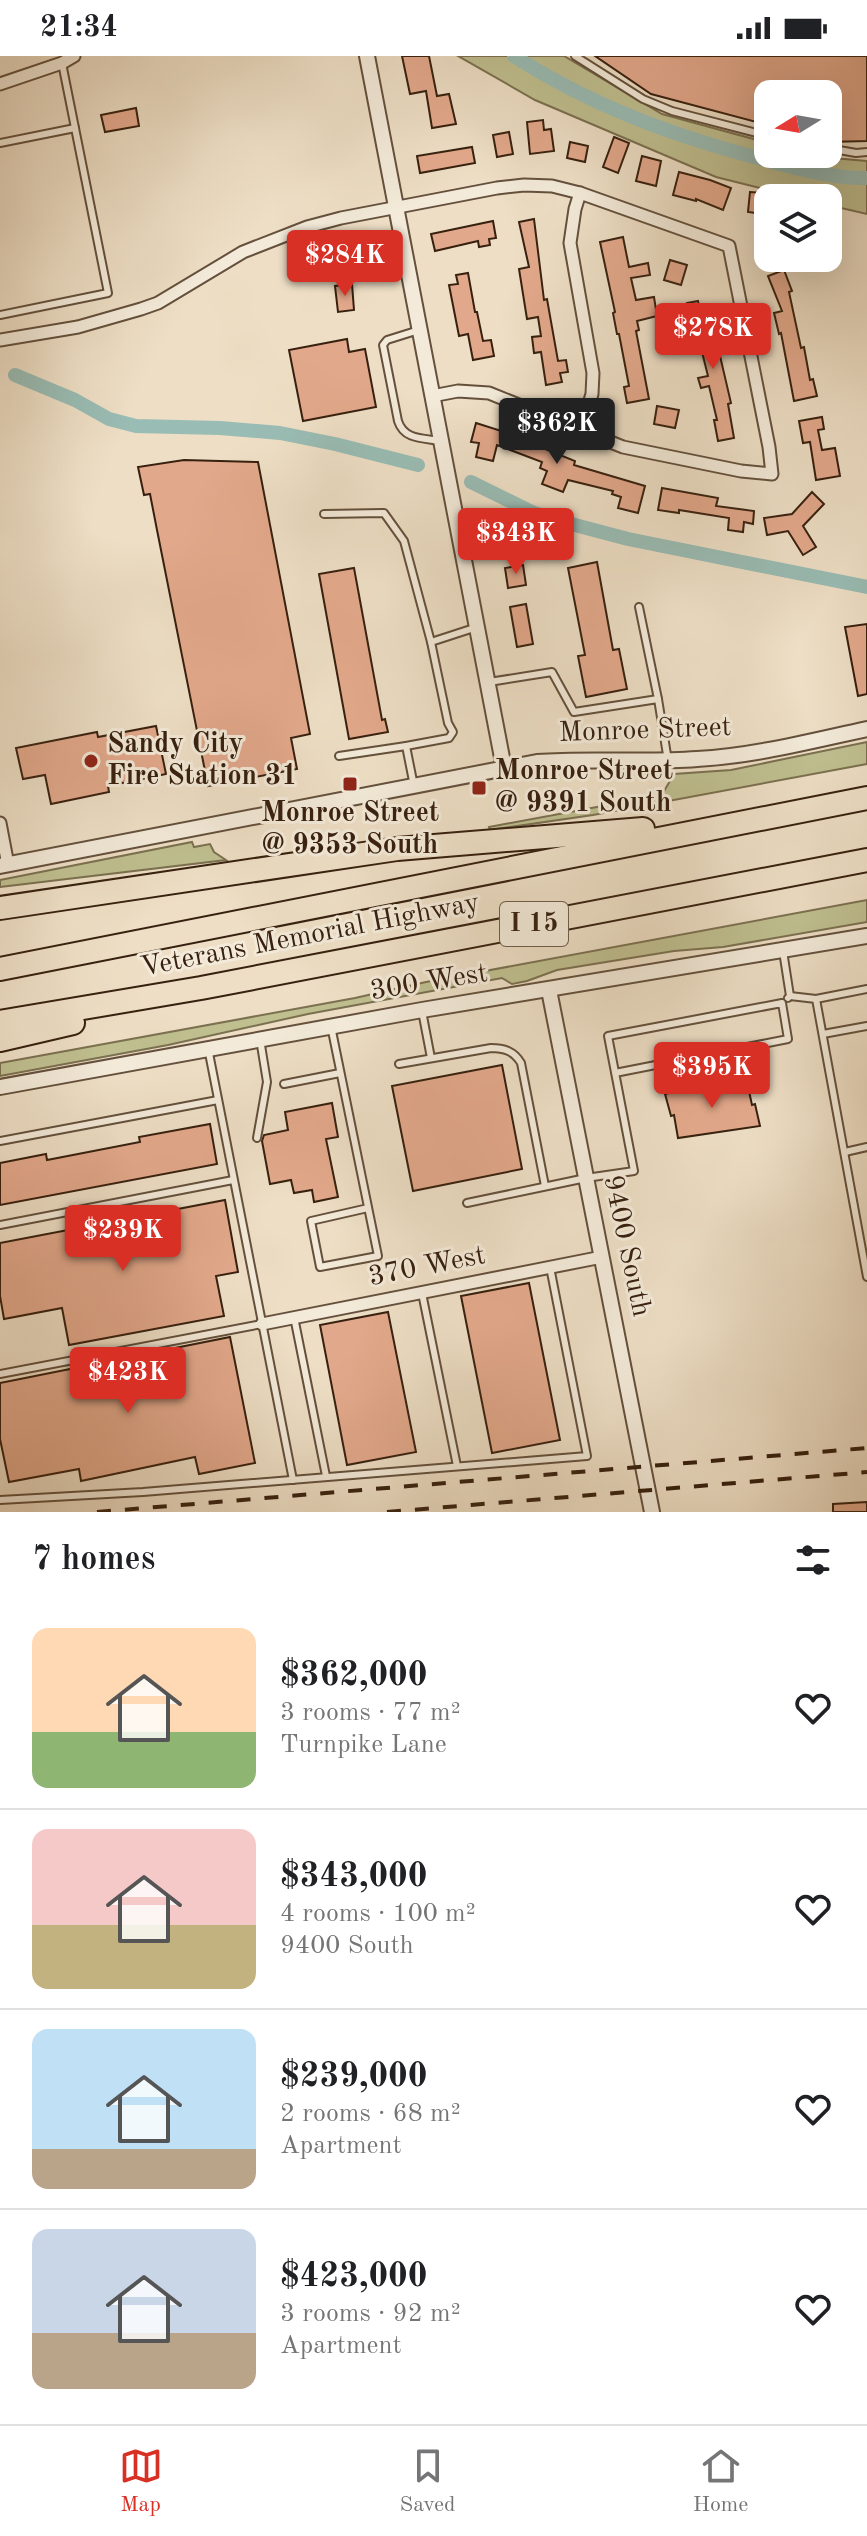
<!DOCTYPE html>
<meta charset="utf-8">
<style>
body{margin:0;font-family:"Old Standard TT",serif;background:#f2f2f2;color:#202124;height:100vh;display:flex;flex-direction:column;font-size:30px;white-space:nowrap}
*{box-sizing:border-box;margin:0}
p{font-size:26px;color:#757577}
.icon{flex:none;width:44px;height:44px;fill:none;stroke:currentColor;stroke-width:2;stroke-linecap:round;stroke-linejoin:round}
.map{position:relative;height:1456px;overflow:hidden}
.panel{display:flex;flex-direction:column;background:#fff;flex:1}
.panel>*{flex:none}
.needle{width:52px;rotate:259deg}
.controls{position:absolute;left:754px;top:24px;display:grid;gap:16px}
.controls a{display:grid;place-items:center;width:88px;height:88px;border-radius:16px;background:#fff;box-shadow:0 8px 32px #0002;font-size:40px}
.price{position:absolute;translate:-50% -68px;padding:0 18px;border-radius:8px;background:#d93025;color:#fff;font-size:26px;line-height:52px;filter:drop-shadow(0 2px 4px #0008)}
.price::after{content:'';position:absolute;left:50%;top:48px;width:24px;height:18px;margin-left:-12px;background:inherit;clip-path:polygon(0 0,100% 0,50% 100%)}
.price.selected{background:#222;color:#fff}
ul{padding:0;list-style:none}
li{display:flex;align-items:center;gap:24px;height:200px;padding:0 32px}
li+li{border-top:2px solid #e0e0e0}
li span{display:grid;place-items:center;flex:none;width:224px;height:160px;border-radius:16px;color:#555}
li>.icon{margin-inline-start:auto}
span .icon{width:96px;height:96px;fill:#fffc;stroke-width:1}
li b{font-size:34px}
h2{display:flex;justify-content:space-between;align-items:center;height:96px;padding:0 32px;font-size:34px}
.status{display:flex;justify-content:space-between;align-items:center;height:56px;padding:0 40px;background:#fff;direction:ltr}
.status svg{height:22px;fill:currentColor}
.dock{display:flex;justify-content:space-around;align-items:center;height:112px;border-top:2px solid #e0e0e0;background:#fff;font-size:22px;color:#757577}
.dock a{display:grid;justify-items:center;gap:4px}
.dock .selected{color:#d93025}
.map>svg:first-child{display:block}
.green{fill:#bfbf90;stroke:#7b7050;stroke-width:2}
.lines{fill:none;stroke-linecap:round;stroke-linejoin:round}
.canal{stroke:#99bcb4;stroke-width:14}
.building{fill:#e2a88b;stroke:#37200f;stroke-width:2}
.service-casing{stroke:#64503c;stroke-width:10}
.minor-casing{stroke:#64503c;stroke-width:15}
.tertiary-casing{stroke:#64503c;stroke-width:18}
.motorway-casing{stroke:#37200f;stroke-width:26}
.service{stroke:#f3ead9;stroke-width:6}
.minor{stroke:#f3ead9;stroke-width:11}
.tertiary{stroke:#f3ead9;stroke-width:14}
.motorway{stroke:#eddec5;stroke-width:22}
.rail{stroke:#37200f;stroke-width:4;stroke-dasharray:14 14;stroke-linecap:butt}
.poi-dot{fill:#8f2418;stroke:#f3ead9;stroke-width:3}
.labels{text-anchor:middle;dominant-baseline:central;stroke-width:6;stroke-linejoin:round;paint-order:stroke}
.shield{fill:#f3ead9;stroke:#6f5d4c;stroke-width:2}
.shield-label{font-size:26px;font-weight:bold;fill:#37200f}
.street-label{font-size:28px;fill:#37200f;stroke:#f3ead9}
.poi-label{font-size:28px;font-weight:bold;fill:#37200f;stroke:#f3ead9;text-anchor:start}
</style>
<div class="status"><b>21:34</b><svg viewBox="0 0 49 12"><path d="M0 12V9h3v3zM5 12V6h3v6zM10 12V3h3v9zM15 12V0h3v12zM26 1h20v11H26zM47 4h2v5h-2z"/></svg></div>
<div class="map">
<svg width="867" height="1456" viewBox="0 0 867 1456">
<rect width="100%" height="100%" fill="#eddec5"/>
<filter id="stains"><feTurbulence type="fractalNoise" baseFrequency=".0025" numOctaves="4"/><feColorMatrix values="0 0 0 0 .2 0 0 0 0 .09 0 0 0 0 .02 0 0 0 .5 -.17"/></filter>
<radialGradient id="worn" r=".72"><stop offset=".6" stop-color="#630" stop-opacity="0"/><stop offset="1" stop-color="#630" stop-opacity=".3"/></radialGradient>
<g class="green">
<polygon points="458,0 564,0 662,58 768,87 768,98 815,98 833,102 867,105 867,158 828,149 828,142 800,142 716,121 535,44"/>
<polygon points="867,686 867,708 593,759 490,774 489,771 656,740 663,737 674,718 731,714"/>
<polygon points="192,786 194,791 210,788 214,796 226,804 0,831 0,824"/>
<polygon points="867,844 867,866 723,891 674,895 557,914 527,925 512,928 502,922 308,958 168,989 0,1020 0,1007 355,942 426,926"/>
</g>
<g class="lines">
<g class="canal">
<path d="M514 0C590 49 671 79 758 102 789 111 835 123 867 122"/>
<polyline points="15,319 75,344 109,363 136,370 220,372 280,377 335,388 418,409"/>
<polyline points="471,426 534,457 575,469 628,483 867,531"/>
</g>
</g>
<g class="building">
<polygon points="402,0 429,0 437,40 449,38 456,68 432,72 426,35 410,38"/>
<polygon points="595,0 867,0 867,85 828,86 828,38 768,38 768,69 651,38"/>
<polygon points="136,52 139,70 105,76 101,59"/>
<polygon points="543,64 544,74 551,73 554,95 530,98 527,66"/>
<polygon points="509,76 513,98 497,101 493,79"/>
<polygon points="614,81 629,87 618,117 603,111"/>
<polygon points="570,86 588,90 585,106 567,102"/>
<polygon points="472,91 475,107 420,117 417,100"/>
<polygon points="642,100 661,105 656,130 636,125"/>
<polygon points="679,116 710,124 731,132 723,154 696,143 696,145 673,139"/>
<polygon points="750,136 765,137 763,158 748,156"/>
<polygon points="534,163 544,244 547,243 558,305 566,304 568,316 560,317 562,326 546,329 541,296 534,297 532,281 541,280 538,261 527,263 519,213 529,211 519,166"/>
<polygon points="493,165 496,182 489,183 490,189 479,191 478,185 435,195 431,178"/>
<polygon points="623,181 629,211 648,207 650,219 631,222 636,244 654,241 657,260 637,265 639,274 636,275 649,343 627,347 624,331 629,330 619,278 617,278 613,257 615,256 600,186"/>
<polygon points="670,204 687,209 681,229 664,224"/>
<polygon points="784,214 792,235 789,236 801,292 804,291 810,324 813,323 817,340 794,345 781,277 779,278 774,257 782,255 768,220"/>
<polygon points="468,217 475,256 477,256 483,285 491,284 494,300 473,304 468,278 459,280 449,229 458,228 456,219"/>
<polygon points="352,228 354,254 338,256 335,230"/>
<polygon points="698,245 701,259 710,257 731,347 728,348 734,382 718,385 714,364 717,364 709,330 701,332 698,322 708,320 697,276 693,277 687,247"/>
<polygon points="347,283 349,296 365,293 376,351 303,365 289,294"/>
<polygon points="657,350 679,354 675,372 654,368"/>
<polygon points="822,361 824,373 818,374 822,394 835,392 840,420 816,424 810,386 803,387 799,365"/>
<polygon points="476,367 536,386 535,389 575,405 574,409 645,430 638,457 618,452 621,441 612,438 613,435 568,424 563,436 542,428 547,415 540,412 542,406 497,389 493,405 476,401 479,387 471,386"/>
<polygon points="184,404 258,406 310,678 291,682 297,713 208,730 157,474 150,438 144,439 138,411"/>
<polygon points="662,432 718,442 716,450 754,455 753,468 744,466 743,476 728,474 729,462 679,454 679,457 658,454"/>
<polygon points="812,436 824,448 803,470 816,491 803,499 788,475 767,479 764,462 792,458"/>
<polygon points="597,506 613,594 619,593 627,633 586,641 578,600 585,599 568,512"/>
<polygon points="523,509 526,529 508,532 505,512"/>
<polygon points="354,512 382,664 385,663 388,676 349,683 319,518"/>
<polygon points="526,548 533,588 517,591 510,551"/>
<polygon points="867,568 867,638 858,640 845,571"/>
<polygon points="156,670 166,718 108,730 109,736 51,748 45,719 23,723 16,692 97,676 98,681"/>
<polygon points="502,1009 522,1113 413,1135 392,1030"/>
<polygon points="747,1026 752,1049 755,1048 760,1070 678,1082 674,1059 671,1060 665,1038 669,1037 669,1034 683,1031 684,1033 687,1033 688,1036 726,1027 727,1030"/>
<polygon points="332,1047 338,1081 326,1083 338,1141 314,1146 312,1134 294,1137 291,1124 270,1128 262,1085 264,1079 288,1074 285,1056"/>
<polygon points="210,1068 217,1108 0,1149 0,1107 46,1098 47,1104 140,1086 139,1081"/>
<polygon points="225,1144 238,1216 216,1220 224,1260 69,1289 62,1252 4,1263 0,1240 0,1187"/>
<polygon points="529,1227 560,1384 492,1397 461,1240"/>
<polygon points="388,1256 416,1396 347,1409 320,1269"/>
<polygon points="230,1281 255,1407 199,1418 195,1401 81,1425 79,1413 9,1426 0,1383 0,1327"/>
<polygon points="867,1446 867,1456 833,1456 833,1448"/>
</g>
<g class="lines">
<g class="service-casing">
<g id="service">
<polyline points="575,0 643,43 672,55 768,80"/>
<polyline points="0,87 75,72"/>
<polyline points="828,92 856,97 867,96"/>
<polyline points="0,259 108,237 62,7"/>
<path d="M419 274 387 284 383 289 398 365C404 384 423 382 441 385"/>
<polyline points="324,458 384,457 404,485 431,586"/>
<polyline points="639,551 658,643"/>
<polyline points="489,626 552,616 574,656 658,643 668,705"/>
<polyline points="406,690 449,682 453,676 448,667 431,586 474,572"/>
<polyline points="339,700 406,690 414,730"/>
<polyline points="783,895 790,940 788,942"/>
<polyline points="790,940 816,943 867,1221"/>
<polyline points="816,943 867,933"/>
<polyline points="422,955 431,1002"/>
<polyline points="331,970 378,1200 320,1211 311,1165 368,1152"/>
<polyline points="823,978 867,970"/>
<polyline points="208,992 293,1424"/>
<path d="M399 1008 491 992C504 992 514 995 521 1007L545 1130"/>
<polyline points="284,1028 340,1017"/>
<polyline points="257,1082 267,1026 260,983"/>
<polyline points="0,1085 218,1044"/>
<polyline points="845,1096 867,1091"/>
<polyline points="467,1147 586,1122 634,1115 608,980 782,947 788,983 615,1017"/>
<polyline points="0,1169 233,1124"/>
<polyline points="422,1237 457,1410"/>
<polyline points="294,1261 326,1420"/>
<polyline points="0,1318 262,1268"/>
<polyline points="0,1444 143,1436 587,1400 550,1211"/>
</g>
</g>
<g class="minor-casing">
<g id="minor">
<polyline points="0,28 62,7 74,0"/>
<polyline points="580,137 575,153 570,187 593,317 592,338 581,374"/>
<polyline points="0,284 78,271 141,253 158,247 243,196 307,171 341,162 497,132 524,129 552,130 580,137 729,190 769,391 772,418 741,415 623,391 489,337 458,335 432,340"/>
<polyline points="0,767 8,809"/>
<polyline points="262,1268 602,1201"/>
</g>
</g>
<g class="tertiary-casing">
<g id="tertiary">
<polyline points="367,0 504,712"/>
<path d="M0 810 537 706C590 702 644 707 697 703 754 700 811 685 867 673"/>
<polyline points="549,934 652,1456"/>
<polyline points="0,1031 422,954 867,880"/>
</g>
</g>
<g class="motorway-casing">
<g id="motorway">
<polyline points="0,852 397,793 643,773"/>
<polyline points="0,913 867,742"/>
<polyline points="0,966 201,932 867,804"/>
<polyline points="0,984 73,967"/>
</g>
</g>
<use href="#service" class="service"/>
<use href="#minor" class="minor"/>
<use href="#tertiary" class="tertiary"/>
<use href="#motorway" class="motorway"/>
<g class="rail">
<polyline points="97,1456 867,1392"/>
<polyline points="387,1456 867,1416"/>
</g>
</g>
<g class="poi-dot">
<circle cx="91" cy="705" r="8"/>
<rect x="342" y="720" width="16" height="16" rx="4"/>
<rect x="471" y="724" width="16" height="16" rx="4"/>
</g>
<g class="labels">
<rect class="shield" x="500" y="846" width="68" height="44" rx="6"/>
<g class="shield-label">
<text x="534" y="868">I 15</text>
</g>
<g class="street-label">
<text transform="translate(645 675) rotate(-2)">Monroe Street</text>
<text transform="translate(310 880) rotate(-11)">Veterans Memorial Highway</text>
<text transform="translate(429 927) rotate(-9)">300 West</text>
<text transform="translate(626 1190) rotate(78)">9400 South</text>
<text transform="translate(427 1211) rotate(-11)">370 West</text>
</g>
<g class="poi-label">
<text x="107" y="689">Sandy City<tspan x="107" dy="32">Fire Station 31</tspan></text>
<text x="495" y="716">Monroe Street<tspan x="495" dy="32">@ 9391 South</tspan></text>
<text x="350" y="758" text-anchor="middle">Monroe Street<tspan x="350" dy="32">@ 9353 South</tspan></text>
</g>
</g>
<rect width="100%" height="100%" filter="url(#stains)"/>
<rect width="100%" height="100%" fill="url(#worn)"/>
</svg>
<div class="controls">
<a><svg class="needle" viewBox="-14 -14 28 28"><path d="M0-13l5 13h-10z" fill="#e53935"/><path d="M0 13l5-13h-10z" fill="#757577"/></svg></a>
<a><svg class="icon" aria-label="layers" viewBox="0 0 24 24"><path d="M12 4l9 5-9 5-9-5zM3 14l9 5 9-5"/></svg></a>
</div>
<b class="price" style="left:345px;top:242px">$284K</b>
<b class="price" style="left:713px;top:315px">$278K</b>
<b class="price selected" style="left:557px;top:410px">$362K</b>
<b class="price" style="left:516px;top:520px">$343K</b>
<b class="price" style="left:712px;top:1054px">$395K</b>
<b class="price" style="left:123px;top:1217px">$239K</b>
<b class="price" style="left:128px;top:1359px">$423K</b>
</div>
<section class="panel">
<h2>7 homes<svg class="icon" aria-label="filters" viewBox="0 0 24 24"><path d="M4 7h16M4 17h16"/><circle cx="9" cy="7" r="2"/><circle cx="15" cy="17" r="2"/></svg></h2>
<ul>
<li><span style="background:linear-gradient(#ffd9b3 65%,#8fb573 0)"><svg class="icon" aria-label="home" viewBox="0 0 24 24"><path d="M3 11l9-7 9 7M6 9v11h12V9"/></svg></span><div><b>$362,000</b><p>3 rooms · 77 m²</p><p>Turnpike Lane</p></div><svg class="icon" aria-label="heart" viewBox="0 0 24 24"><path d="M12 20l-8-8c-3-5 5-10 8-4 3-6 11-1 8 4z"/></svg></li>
<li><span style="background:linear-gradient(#f6c9c9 60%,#c2b280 0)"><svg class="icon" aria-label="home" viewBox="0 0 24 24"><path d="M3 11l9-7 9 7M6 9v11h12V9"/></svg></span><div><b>$343,000</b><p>4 rooms · 100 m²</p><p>9400 South</p></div><svg class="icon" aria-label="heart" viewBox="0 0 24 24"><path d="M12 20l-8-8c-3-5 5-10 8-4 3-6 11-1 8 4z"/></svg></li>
<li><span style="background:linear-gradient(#bfe0f5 75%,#b9a48a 0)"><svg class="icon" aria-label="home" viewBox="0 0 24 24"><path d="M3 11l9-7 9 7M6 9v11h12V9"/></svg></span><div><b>$239,000</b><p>2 rooms · 68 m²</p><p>Apartment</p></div><svg class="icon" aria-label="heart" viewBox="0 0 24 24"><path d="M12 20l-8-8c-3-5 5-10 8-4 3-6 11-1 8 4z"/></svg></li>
<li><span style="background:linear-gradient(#c9d6e8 65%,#b9a48a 0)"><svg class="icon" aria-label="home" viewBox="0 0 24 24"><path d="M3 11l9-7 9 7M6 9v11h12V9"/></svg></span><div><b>$423,000</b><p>3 rooms · 92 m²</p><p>Apartment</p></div><svg class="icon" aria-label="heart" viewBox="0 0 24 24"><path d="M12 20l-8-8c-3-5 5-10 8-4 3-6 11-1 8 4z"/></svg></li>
</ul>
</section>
<nav class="dock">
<a class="selected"><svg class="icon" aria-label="map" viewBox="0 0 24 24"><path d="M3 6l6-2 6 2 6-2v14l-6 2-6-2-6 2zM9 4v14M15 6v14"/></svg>Map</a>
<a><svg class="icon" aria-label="saved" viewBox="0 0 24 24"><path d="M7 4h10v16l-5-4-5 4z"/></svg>Saved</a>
<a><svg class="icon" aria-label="home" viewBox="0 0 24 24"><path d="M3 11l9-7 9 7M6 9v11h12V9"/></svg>Home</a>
</nav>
